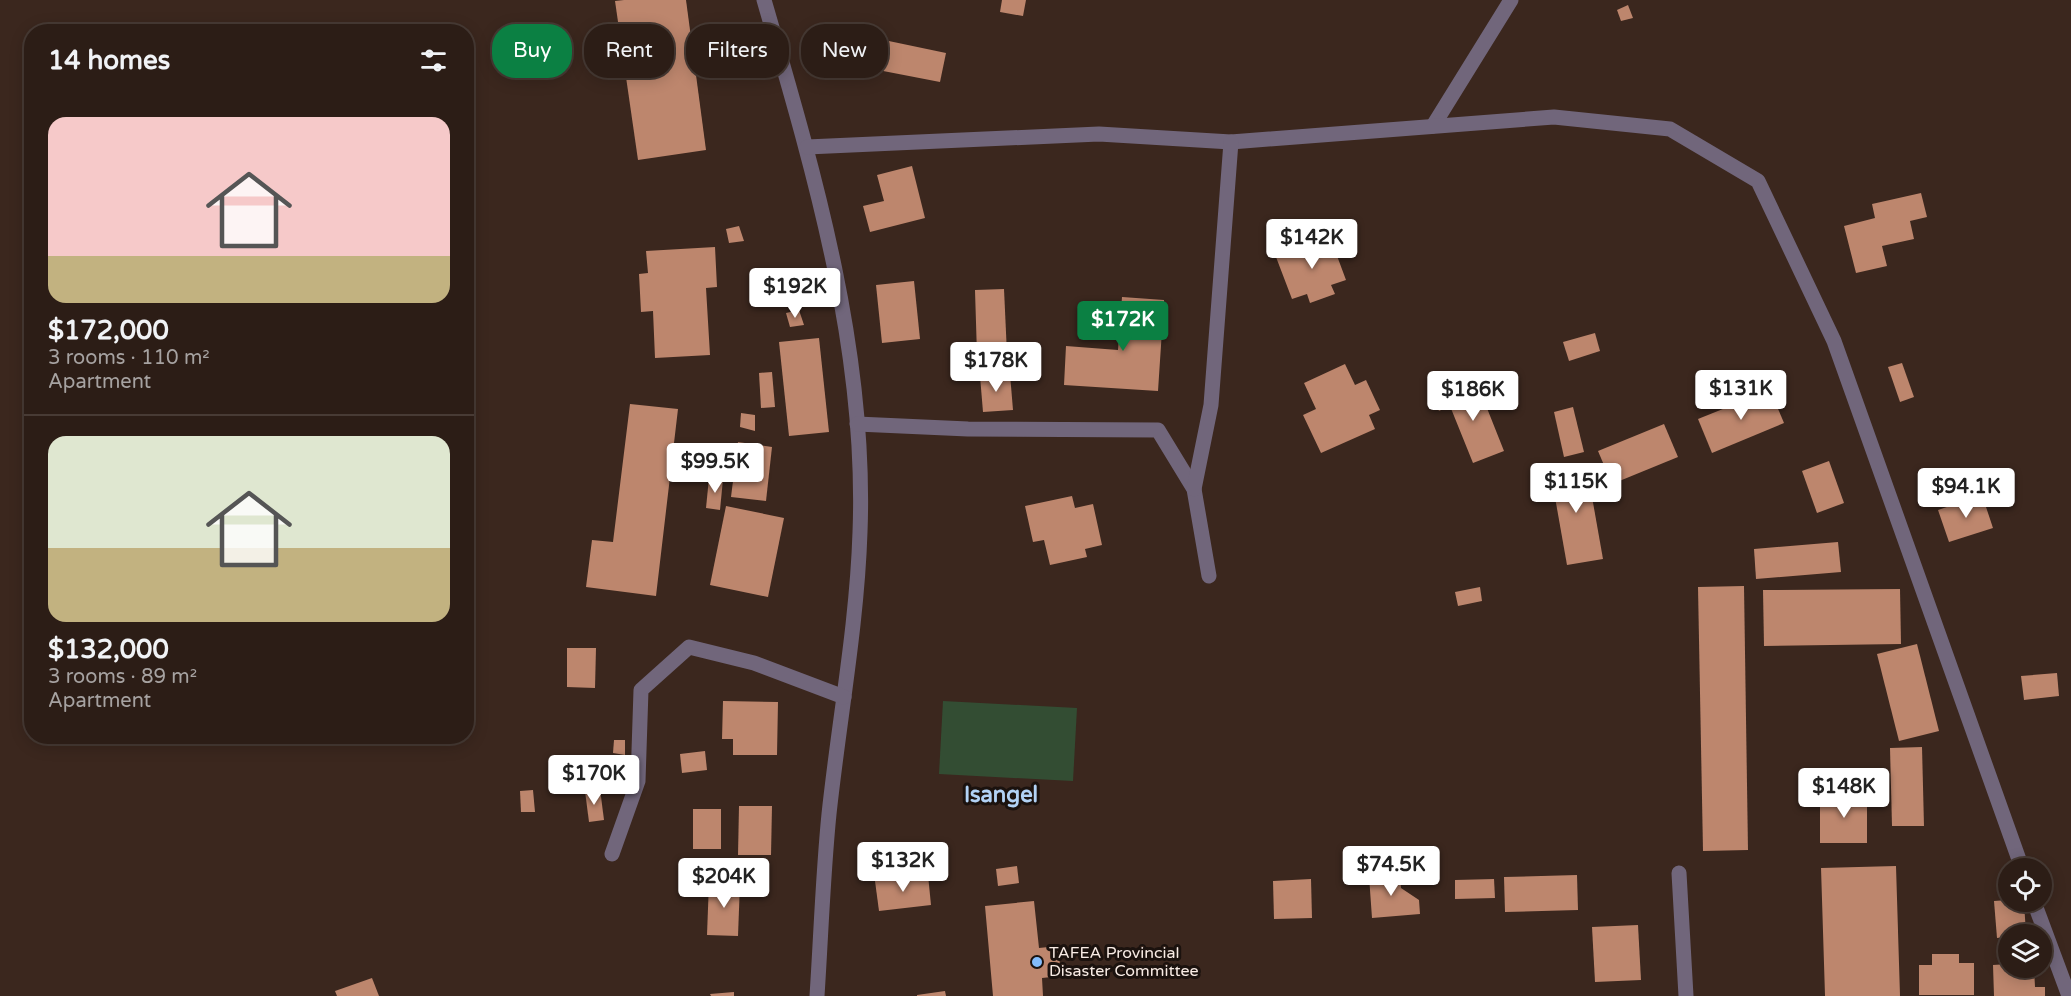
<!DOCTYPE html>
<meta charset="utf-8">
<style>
body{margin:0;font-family:"Varela Round",sans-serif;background:#382a23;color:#f1f3f6;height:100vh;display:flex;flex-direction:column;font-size:22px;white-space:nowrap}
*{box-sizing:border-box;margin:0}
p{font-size:20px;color:#a6a2a1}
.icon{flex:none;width:33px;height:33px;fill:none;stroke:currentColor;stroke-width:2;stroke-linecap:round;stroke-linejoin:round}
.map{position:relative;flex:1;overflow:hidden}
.panel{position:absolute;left:24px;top:24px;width:450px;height:720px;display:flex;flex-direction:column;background:#2c1d16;border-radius:24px;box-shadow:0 3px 15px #0003,0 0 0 2px #483b35}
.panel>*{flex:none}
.top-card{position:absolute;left:492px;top:24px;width:570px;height:54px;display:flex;gap:12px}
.tools{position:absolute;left:1998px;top:858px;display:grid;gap:12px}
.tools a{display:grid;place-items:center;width:54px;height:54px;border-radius:50%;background:#2c1d16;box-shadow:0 3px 15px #0003,0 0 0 2px #483b35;font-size:30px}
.price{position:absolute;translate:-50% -51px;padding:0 14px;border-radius:6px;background:#fff;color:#222;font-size:20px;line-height:39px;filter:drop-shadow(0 2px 3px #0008)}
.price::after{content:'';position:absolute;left:50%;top:36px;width:18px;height:14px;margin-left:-9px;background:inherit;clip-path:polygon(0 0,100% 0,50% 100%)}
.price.selected{background:#0b8043;color:#fff}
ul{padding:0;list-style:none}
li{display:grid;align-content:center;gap:12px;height:318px;padding:0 24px}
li+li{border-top:2px solid #483b35}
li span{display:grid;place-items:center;height:186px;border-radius:18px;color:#555}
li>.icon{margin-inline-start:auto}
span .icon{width:108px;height:108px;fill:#fffc;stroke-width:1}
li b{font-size:26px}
h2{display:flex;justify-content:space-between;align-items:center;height:72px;padding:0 24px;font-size:26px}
.tag{padding:0 21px;border-radius:24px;background:#2c1d16;box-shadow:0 3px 15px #0003,0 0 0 2px #483b35;font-size:21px;line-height:54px}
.tag.selected{background:#0b8043;color:#fff}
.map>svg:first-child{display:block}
.green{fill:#334d33}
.building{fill:#bd866d}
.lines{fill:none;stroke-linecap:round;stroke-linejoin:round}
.minor{stroke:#71667b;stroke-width:15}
.poi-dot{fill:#83bcfb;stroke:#1b120e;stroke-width:2}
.labels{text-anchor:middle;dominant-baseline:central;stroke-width:6;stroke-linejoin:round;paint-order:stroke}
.poi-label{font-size:16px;fill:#f9ece5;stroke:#1b120e;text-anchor:start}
.district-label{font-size:22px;font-weight:bold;fill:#b2d2f5;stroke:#1b120e}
</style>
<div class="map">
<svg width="2071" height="996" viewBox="0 0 2071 996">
<rect width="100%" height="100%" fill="#3b271e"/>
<polygon class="green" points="943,701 1077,708 1073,781 939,774"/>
<g class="building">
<polygon points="624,0 686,0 706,150 638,160 615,1"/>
<polygon points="1002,0 1026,0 1023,16 1000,12"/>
<polygon points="1628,5 1633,18 1621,21 1617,10"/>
<polygon points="884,40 946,53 940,82 878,70"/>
<polygon points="912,166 925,218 870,232 863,206 884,201 877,175"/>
<polygon points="1921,193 1927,217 1910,221 1914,239 1882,246 1887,266 1856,273 1844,226 1875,218 1872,204"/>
<polygon points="739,226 744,241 729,243 726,229"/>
<polygon points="1330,237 1346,280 1331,285 1335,294 1310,303 1307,294 1292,299 1276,257"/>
<polygon points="715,247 717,287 706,288 710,355 655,358 653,311 641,312 639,274 648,273 646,251"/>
<polygon points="914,281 920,339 882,343 876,285"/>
<polygon points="1004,289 1007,354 977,355 975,290"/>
<polygon points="1122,297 1164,300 1158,391 1064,385 1066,346 1118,350"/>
<polygon points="799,310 804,325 790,327 786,313"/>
<polygon points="1595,333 1600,351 1569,361 1563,342"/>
<polygon points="819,338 829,432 789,436 779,342"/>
<polygon points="1902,363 1914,397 1900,402 1888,367"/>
<polygon points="1345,364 1355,385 1366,380 1380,410 1369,415 1375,429 1321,453 1303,415 1316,409 1304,383"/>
<polygon points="772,372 775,407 761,408 759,373"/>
<polygon points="1010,374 1013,410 983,412 980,376"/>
<polygon points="1477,383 1504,451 1473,463 1450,406 1439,411 1434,400"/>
<polygon points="1770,390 1784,423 1712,453 1698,419"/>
<polygon points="630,404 678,409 656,596 586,587 592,540 613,542"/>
<polygon points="1573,407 1584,452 1564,457 1554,412"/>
<polygon points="741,413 755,415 755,431 740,427"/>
<polygon points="1664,424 1678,457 1612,484 1598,451"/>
<polygon points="738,442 772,447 766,501 731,497"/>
<polygon points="711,447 725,448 725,463 710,460"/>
<polygon points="1829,461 1844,503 1817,513 1802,471"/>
<polygon points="1586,463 1603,559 1567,565 1550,469"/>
<polygon points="709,478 723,479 720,510 706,508"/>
<polygon points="1982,495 1993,528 1949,542 1938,510"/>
<polygon points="1072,496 1075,508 1093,504 1102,545 1085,549 1087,557 1050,565 1044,540 1033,542 1025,506"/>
<polygon points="726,506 784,518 768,597 710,585"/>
<polygon points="1838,542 1841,572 1756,579 1754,549"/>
<polygon points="1744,586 1748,850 1703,851 1698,587"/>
<polygon points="1480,587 1482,601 1458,606 1455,592"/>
<polygon points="1900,589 1901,644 1764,646 1763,590"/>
<polygon points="1917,644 1939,731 1899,741 1877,654"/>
<polygon points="567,648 596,648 595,688 567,687"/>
<polygon points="2057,673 2059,696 2024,700 2021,676"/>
<polygon points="723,701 778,702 777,755 733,755 733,739 722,739"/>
<polygon points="614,740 625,740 625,755 613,753"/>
<polygon points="1922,747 1924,826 1892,826 1890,748"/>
<polygon points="705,751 707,770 682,773 680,754"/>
<polygon points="596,770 598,789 573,791 571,773"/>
<polygon points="600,789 604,820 589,822 585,791"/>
<polygon points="533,790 535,812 521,812 520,791"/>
<rect x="1820" y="796" width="47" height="47"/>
<polygon points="739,806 772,806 771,855 738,855"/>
<rect x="693" y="809" width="28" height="40"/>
<polygon points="1017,866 1019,883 998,886 996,869"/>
<polygon points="1896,866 1900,996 1825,996 1821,868"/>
<polygon points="1400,873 1401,888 1419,900 1420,914 1372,918 1369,876"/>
<polygon points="928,875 931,905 879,911 875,881"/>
<polygon points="1577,875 1578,910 1505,912 1504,877"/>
<polygon points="1311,879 1312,918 1274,919 1273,881"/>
<polygon points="1494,879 1495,898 1455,899 1455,880"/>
<polygon points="709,882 740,883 738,936 707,935"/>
<polygon points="2008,900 2024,902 2026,934 1997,938 1994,901"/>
<polygon points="1034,901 1039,948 1058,946 1061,976 1042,978 1043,996 993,996 985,906"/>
<polygon points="1638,925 1641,980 1595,982 1592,927"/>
<polygon points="1932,954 1959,954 1959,963 1974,963 1974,995 1919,995 1919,965 1932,965"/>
<polygon points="2008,964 2008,968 2034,968 2035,987 2045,987 2045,996 1994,996 1993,965"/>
<polygon points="372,978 379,996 337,996 335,991"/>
<polygon points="945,991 946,996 917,996 917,995"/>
<polygon points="734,992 734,996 711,996 710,994"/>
</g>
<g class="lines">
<g class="minor">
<path d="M764 0C814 172 867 350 860 532 857 626 839 720 829 814 823 874 821 935 817 996"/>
<polyline points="1433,126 1511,0"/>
<polyline points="807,147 1099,134 1231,142 1554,117 1670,129 1758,181 1834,341 2022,868"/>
<polyline points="857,424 968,429 1158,430 1194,489 1209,576"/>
<polyline points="1194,489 1211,405 1231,142"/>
<polyline points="612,854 638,781 641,690 689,647 754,663 844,697"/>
<polyline points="1679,873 1686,996"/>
<polyline points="2034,902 2069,996"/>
</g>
</g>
<circle class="poi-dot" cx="1037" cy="962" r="6"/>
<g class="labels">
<g class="poi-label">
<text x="1049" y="953">TAFEA Provincial<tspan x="1049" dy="18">Disaster Committee</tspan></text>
</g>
<g class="district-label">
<text x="1001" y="795">Isangel</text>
</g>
</g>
</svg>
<div class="tools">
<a><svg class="icon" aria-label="locate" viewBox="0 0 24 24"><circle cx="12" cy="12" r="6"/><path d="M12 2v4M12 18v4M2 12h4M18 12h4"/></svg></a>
<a><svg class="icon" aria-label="layers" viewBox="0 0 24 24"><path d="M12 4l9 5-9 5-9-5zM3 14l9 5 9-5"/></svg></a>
</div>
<b class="price" style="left:1312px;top:270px">$142K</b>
<b class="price" style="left:795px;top:319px">$192K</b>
<b class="price selected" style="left:1123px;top:352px">$172K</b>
<b class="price" style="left:996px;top:393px">$178K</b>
<b class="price" style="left:1741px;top:421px">$131K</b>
<b class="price" style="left:1473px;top:422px">$186K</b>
<b class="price" style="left:715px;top:494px">$99.5K</b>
<b class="price" style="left:1576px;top:514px">$115K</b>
<b class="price" style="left:1966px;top:519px">$94.1K</b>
<b class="price" style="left:594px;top:806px">$170K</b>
<b class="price" style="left:1844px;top:819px">$148K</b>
<b class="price" style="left:903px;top:893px">$132K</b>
<b class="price" style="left:1391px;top:897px">$74.5K</b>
<b class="price" style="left:724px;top:909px">$204K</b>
<div class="top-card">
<a class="tag selected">Buy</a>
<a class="tag">Rent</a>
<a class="tag">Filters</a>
<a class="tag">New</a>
</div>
<section class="panel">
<h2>14 homes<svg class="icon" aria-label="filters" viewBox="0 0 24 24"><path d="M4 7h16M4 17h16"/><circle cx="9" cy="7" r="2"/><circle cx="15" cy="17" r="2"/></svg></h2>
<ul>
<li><span style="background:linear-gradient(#f6c9c9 75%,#c2b280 0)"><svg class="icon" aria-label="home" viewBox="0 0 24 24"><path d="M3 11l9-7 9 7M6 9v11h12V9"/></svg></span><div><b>$172,000</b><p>3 rooms · 110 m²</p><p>Apartment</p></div></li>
<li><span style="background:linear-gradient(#dfe7d0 60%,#c2b280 0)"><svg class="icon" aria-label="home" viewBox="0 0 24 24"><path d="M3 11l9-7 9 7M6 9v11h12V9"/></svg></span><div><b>$132,000</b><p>3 rooms · 89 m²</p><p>Apartment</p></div></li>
</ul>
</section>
</div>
